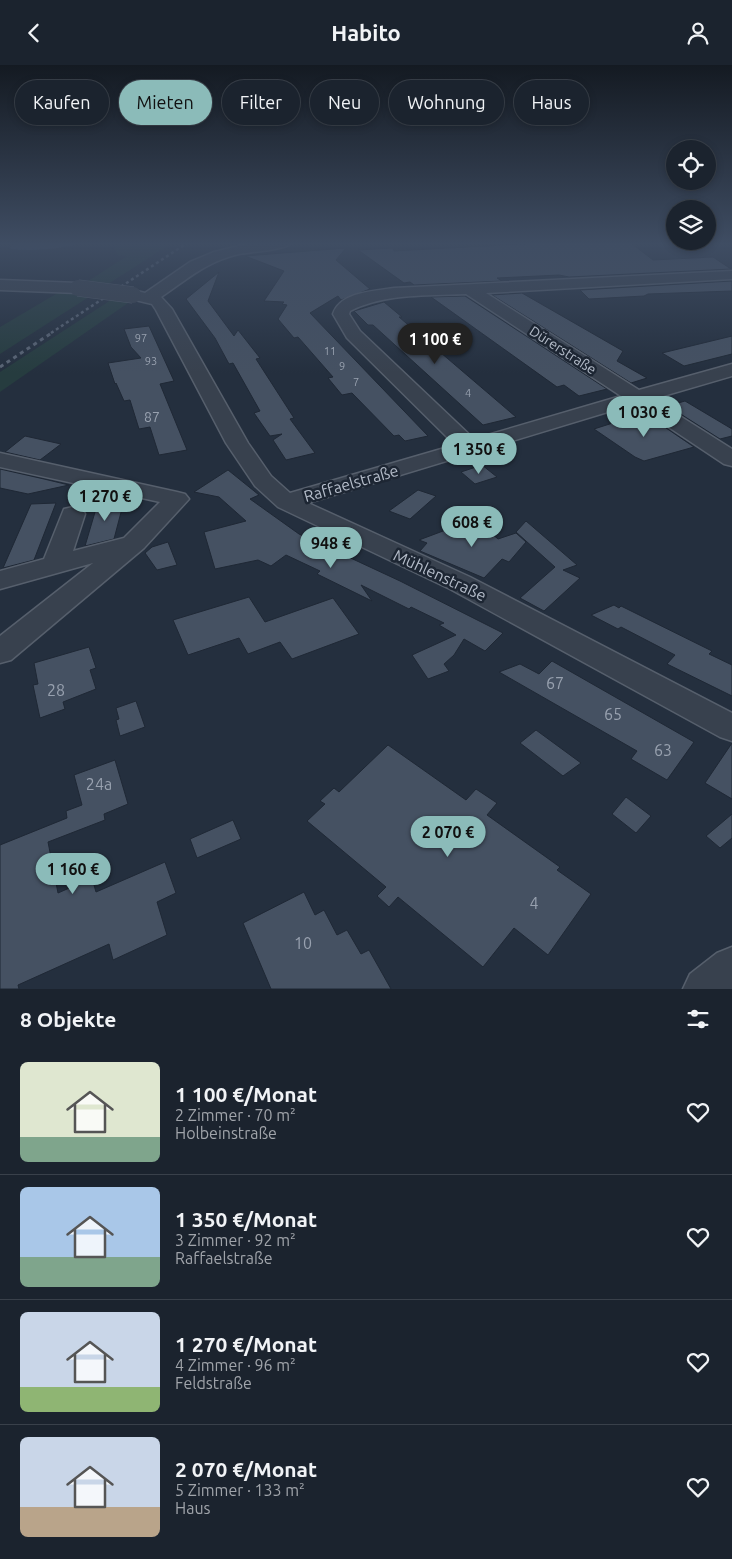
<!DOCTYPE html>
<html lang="de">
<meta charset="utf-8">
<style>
body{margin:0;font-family:Ubuntu,sans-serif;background:#282f3a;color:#f1f3f6;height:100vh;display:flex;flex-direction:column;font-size:19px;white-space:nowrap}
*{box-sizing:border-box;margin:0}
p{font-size:16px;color:#a0a4aa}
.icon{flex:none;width:28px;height:28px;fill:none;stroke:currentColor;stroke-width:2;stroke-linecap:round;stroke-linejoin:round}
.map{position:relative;height:924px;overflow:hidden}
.sheet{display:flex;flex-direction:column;background:#1b232e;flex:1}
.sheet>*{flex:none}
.guide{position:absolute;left:15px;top:15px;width:702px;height:45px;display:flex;gap:10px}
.controls{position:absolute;left:666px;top:75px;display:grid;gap:10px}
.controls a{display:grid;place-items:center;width:50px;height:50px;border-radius:50%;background:#1b232e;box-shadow:0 2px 8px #0003,0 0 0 1px #39404a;font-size:25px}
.price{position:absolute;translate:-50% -42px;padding:0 11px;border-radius:18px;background:#8bbbb9;color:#111;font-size:16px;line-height:32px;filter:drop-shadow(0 1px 2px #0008)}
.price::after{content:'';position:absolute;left:50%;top:30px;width:15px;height:11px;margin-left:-8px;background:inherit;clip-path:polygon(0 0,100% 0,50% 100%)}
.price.on{background:#222;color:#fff}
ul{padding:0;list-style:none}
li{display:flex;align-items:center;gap:15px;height:125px;padding:0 20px}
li+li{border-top:1px solid #39404a}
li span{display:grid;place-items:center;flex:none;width:140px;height:100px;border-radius:8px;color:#555}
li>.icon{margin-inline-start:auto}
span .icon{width:60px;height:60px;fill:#fffc;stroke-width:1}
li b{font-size:21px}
h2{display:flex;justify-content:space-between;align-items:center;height:60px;padding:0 20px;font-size:21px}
.chip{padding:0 18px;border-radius:22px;background:#1b232e;box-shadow:0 2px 8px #0003,0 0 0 1px #39404a;font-size:18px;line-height:45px}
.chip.on{background:#8bbbb9;color:#111}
header{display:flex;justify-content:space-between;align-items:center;height:65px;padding:0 20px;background:#1b232e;font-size:22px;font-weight:600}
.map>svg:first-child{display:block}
.green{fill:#263c3f}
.water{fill:#394c67}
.building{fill:#455162;stroke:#1f2835}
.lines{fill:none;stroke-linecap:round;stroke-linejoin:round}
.minor-casing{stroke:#565f6c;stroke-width:3}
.minor{fill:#38414e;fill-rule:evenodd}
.rail-far1{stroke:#5a6575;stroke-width:2.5;stroke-dasharray:3 3;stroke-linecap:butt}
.rail{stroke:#5a6575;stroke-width:3;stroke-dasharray:4 4;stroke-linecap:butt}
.minor-bridge-casing{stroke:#565f6c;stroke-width:17;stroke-linecap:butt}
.minor-bridge{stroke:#38414e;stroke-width:16}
.labels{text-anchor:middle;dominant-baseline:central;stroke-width:5;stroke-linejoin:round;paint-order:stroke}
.far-number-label{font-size:11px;fill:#98a1af}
.far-street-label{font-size:14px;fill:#b4bcc9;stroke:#1d2633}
.number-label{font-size:14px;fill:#98a1af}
.street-label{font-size:16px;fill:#b4bcc9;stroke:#1d2633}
.near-number-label{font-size:16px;fill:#98a1af}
</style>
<header><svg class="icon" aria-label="back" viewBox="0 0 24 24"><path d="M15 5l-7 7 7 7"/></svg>Habito<svg class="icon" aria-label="person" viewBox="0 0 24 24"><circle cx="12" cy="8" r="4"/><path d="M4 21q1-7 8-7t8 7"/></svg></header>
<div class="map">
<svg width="732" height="924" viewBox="0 0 732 924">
<rect width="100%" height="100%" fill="#242f3e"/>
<g class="green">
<polygon points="114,178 172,178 105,221 85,218 127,191 117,190"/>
<polygon points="61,226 92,230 0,289 0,262"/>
<polygon points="114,233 131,236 0,327 0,307"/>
</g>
<path class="water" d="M14 178H78C61 185 29 186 11 184L10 182Z"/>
<g class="building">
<polygon points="539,178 631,178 653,195 713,192 731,204 569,212 559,210 497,213 502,216 414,220 410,217 404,218 358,185 393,183 394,186"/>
<polygon points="346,183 336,195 370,224 341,235 338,231 310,248 428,371 405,376 399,370 394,371 352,328 342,330 328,313 333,312 298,272 294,273 278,254 287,240 282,239 284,237 264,236 284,206 245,191"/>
<polygon points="219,207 208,236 234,271 238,265 260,293 256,294 294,353 290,354 315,388 286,395 273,375 282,369 270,371 254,348 260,346 233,298 229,299 215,273 186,234"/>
<polygon points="732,216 732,226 648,229 644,231 589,234 580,225"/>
<polygon points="522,228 623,286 617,296 647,313 631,318 492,230"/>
<polygon points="465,231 607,324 579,331 564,320 557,322 431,232"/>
<polygon points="384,237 402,252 399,252 516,352 483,360 373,260 368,260 354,246"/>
<polygon points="149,261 174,316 160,319 187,385 159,390 150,362 139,364 130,335 124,336 116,318 115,319 108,298 141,293 131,282 124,264"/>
<polygon points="732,271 732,289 684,301 662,288"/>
<polygon points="685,336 732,364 732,371 720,374 668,341"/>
<polygon points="644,348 694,382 644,396 635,392 594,364"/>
<polygon points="25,371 61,379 40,395 5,387"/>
<polygon points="482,400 497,412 475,419 461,407"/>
<polygon points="0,404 44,414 69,420 28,429 0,423"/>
<polygon points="228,405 259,430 250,434 299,469 400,516 503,568 485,586 464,574 454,590 444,599 449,606 428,614 412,590 456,570 439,560 444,558 411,542 409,544 361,520 372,536 317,509 320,506 286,490 271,501 258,495 215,504 204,467 246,456 219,432 194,427"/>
<polygon points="418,425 436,431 410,454 389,446"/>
<polygon points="110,436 124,436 114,474 85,481 98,437"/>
<polygon points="56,438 34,495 3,503 31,439"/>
<polygon points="475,454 498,474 516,468 526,477 509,497 502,494 484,513 420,486 427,478 419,475"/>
<polygon points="526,456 577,500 563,505 580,513 544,546 520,533 555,502 516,467"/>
<polygon points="168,477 177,500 157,505 145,488 152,482"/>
<polygon points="249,532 265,557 333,533 359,569 292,594 280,577 248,589 239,573 188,590 173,555"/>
<polygon points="614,540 619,543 621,541 712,586 709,589 732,600 732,631 667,599 675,590 621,562 618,564 591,550"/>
<polygon points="89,582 96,603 90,605 96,624 63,637 65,644 40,653 33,620 38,619 34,598"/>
<polygon points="552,596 694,677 667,715 631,694 637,686 499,607 520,599 539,609"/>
<polygon points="136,636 145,662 120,671 116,655 119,654 116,643"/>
<polygon points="536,665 581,698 563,711 520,678"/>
<polygon points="732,678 732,734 705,718"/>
<polygon points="388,680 466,735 476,724 497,738 487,750 560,802 557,805 591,829 548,890 514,863 483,902 398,832 389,842 377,831 386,822 307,756 325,739 320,736 334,723 339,727"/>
<polygon points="115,695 128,739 104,749 105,755 48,777 58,828 92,813 96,827 165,797 176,828 157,837 167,870 113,895 109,879 18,920 19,924 0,924 0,780 67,753 66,746 82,740 74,710"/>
<polygon points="626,732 651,751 636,768 612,749"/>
<polygon points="732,749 732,773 720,783 706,771"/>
<polygon points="233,755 241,774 197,793 190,774"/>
<polygon points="304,827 315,850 324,845 337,870 347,865 361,889 369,885 391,924 271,924 243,858"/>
</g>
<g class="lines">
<g class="minor-casing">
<g id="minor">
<path d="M251 178H292C285 185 250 187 239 189 205 197 188 214 161 232L172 244 248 378 271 411 290 428 455 380 347 273 333 249C340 227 374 226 394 223L732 206V214L486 228 639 325 732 299V311L653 334 732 384V401L724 399 634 339 308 438 470 512 732 648V676L720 672 450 524 278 442 255 421 226 378 156 245 152 239 127 233 125 230 133 225 145 228 190 197 214 187ZM466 229 621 331 474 374 360 266 349 249 350 246C385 228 427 231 466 229Z"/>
<polygon points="0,215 78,218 86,223 78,228 0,225"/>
<polygon points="0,388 177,427 185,429 189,434 144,483 11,595 0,598 0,571 93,498 0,524 0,506 44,494 64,444 73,442 82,444 85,449 73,486 124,473 160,437 0,402"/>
<polygon points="732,882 732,924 683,924 690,909 717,888"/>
</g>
</g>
<use href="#minor" class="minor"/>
<polyline class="rail-far1" points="51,268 187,178"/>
<polyline class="rail" points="0,302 53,267"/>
<g class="minor-bridge-casing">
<polyline id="minor-bridge" points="78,223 133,230"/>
</g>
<use href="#minor-bridge" class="minor-bridge"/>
</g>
<linearGradient id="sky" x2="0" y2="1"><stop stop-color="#141a22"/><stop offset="0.58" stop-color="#3f4d63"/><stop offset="1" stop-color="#3f4d63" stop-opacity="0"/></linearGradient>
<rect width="732" height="308" fill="url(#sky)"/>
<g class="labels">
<g class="far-number-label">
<text x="141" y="273">97</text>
<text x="330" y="286">11</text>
<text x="151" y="296">93</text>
<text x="342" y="301">9</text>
<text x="356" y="317">7</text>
<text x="468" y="328">4</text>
</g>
<g class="far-street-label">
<text transform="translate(563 285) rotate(33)">Dürerstraße</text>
</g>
<g class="number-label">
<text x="152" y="352">87</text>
</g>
<g class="street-label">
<text transform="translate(351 418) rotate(-16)">Raffaelstraße</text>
<text transform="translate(440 510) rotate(25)">Mühlenstraße</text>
</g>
<g class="near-number-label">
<text x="555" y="618">67</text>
<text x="56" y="625">28</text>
<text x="613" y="649">65</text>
<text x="663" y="685">63</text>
<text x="99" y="719">24a</text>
<text x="534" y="838">4</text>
<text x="303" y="878">10</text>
</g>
</g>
</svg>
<div class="controls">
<a><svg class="icon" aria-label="locate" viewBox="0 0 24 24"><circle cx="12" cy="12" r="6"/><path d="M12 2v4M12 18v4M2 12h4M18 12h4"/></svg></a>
<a><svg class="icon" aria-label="layers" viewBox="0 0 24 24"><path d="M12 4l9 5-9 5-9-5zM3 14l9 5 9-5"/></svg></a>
</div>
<b class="price on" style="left:435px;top:300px">1 100 €</b>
<b class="price" style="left:644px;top:373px">1 030 €</b>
<b class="price" style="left:479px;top:410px">1 350 €</b>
<b class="price" style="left:105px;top:457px">1 270 €</b>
<b class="price" style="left:472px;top:483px">608 €</b>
<b class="price" style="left:331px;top:504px">948 €</b>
<b class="price" style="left:448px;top:793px">2 070 €</b>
<b class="price" style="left:73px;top:830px">1 160 €</b>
<div class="guide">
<a class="chip">Kaufen</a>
<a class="chip on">Mieten</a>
<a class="chip">Filter</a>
<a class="chip">Neu</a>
<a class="chip">Wohnung</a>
<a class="chip">Haus</a>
</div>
</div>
<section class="sheet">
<h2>8 Objekte<svg class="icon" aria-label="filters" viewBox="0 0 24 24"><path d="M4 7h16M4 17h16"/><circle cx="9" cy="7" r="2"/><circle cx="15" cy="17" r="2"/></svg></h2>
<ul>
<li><span style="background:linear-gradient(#dfe7d0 75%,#7fa58c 0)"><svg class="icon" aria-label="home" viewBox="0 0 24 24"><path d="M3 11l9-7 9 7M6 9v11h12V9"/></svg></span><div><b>1 100 €/Monat</b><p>2 Zimmer · 70 m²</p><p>Holbeinstraße</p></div><svg class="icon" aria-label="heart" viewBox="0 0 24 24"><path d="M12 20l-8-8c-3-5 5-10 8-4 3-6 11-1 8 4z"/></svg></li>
<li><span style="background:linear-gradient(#a9c7e8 70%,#7fa58c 0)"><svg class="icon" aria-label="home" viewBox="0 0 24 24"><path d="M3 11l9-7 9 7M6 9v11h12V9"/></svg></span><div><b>1 350 €/Monat</b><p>3 Zimmer · 92 m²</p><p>Raffaelstraße</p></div><svg class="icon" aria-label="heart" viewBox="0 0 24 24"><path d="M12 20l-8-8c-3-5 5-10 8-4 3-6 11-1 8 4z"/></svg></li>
<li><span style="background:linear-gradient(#c9d6e8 75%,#8fb573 0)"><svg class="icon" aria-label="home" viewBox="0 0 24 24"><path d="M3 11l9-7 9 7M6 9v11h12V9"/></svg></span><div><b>1 270 €/Monat</b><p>4 Zimmer · 96 m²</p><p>Feldstraße</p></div><svg class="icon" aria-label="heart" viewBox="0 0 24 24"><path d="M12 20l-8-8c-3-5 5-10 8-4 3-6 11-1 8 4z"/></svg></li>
<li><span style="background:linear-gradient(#c9d6e8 70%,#b9a48a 0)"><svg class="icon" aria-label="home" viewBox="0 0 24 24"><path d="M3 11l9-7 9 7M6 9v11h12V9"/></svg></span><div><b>2 070 €/Monat</b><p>5 Zimmer · 133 m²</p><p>Haus</p></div><svg class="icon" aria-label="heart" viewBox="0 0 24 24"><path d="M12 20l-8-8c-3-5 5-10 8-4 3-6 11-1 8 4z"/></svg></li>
</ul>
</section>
